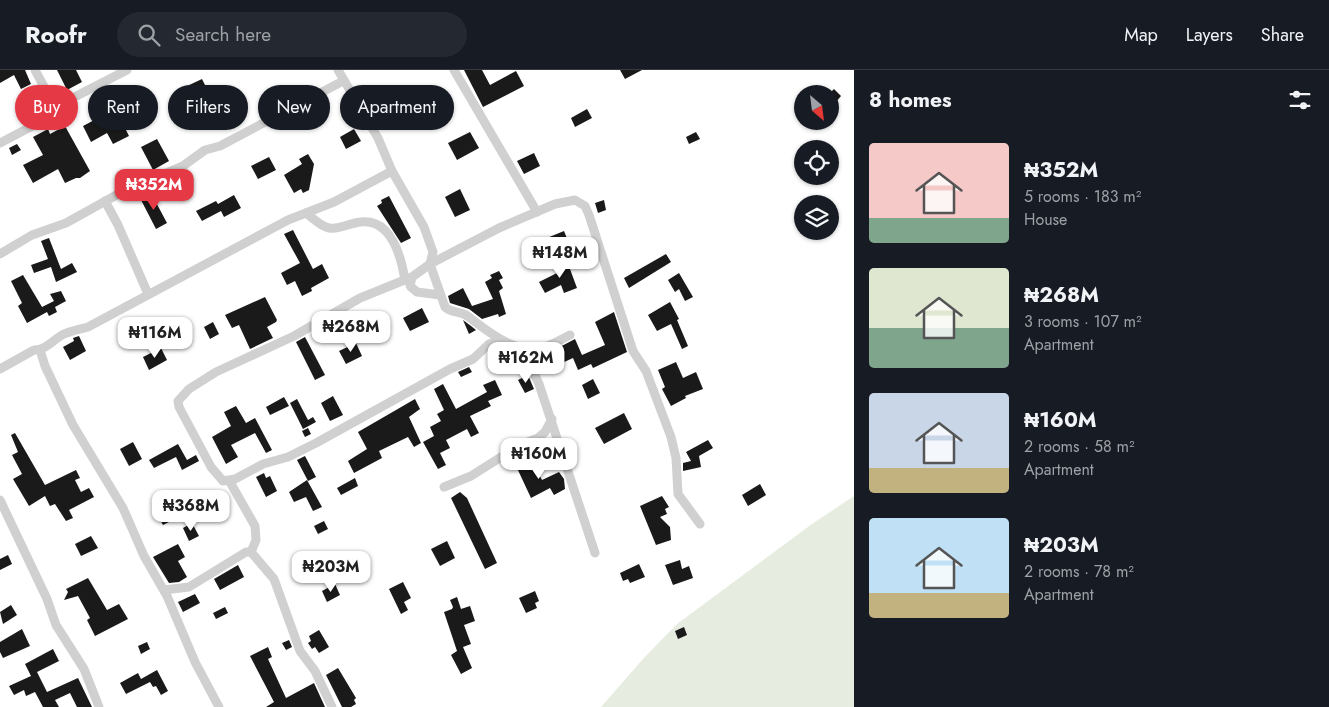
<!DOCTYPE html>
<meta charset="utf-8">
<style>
body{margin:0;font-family:Jost,sans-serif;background:#242831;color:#f1f3f6;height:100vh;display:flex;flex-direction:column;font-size:19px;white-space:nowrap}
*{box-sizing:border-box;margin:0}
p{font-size:16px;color:#9ea1a6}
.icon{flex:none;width:28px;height:28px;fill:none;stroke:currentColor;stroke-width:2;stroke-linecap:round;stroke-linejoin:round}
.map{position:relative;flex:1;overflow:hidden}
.sheet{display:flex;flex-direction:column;background:#171b24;width:475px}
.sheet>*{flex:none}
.top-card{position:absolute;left:15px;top:15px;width:475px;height:45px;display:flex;gap:10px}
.needle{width:32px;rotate:152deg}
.buttons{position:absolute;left:794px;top:15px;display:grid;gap:10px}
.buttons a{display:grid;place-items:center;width:45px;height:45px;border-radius:50%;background:#171b24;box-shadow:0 1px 4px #0004;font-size:25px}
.price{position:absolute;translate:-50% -42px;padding:0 11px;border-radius:10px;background:#fff;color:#222;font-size:16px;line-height:32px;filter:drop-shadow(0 1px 2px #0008)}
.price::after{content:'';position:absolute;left:50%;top:30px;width:15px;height:11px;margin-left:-8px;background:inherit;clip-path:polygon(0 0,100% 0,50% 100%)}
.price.selected{background:#e63946;color:#fff}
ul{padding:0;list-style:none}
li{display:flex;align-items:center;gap:15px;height:125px;padding:0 15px}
li span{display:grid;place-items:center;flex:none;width:140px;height:100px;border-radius:5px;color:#555}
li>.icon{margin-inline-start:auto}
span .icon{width:60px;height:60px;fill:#fffc;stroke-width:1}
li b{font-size:21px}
h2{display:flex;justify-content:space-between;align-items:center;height:60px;padding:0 15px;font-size:21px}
.pill{padding:0 18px;border-radius:22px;background:#171b24;box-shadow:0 1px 4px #0004;font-size:18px;line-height:45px}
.pill.selected{background:#e63946;color:#fff}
header{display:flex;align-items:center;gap:30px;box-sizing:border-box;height:70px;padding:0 25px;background:#171b24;border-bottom:1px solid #363941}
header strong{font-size:24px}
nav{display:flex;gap:28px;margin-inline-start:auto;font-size:18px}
.search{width:350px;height:45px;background:#242831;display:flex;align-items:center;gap:12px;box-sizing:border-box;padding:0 18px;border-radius:28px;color:#9ea1a6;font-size:19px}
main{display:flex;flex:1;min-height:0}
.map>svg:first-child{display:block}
.green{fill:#e6ecdf}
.building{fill:#1a1a1a}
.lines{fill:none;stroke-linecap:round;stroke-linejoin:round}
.minor{stroke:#d0d0d0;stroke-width:9}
</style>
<header>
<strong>Roofr</strong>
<div class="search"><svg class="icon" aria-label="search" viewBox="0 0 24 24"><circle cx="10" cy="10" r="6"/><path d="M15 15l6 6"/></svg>Search here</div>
<nav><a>Map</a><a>Layers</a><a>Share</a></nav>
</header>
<main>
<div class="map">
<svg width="854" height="637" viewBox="0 0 854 637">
<rect width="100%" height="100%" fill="#fff"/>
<polygon class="green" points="854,426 854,637 601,637 643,589 677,554 812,454"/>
<g class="building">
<polygon points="0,0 25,0 31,14 21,19 14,5 0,13"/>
<polygon points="57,0 76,0 82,12 67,20"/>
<polygon points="464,0 482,0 490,15 516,1 524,16 483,37"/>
<polygon points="620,0 642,0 625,9"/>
<polygon points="202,9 208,21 191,29 185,17"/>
<polygon points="834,19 841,26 836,32 829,24"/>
<polygon points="109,31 115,43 133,34 142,52 126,60 129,66 113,74 107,63 91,72 83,56 100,47 95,38"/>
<polygon points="587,39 592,48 575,57 571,48"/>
<polygon points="65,56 90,101 80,108 76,108 65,113 58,99 33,113 23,95 43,85 33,67 48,59 50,64"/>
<polygon points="354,59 361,71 346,79 340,67"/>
<polygon points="470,62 479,78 457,90 448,73"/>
<polygon points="696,62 700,69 689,74 686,67"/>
<polygon points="157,69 169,91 153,100 141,77"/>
<polygon points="17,74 21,80 12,85 9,78"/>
<polygon points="534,83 540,96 524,104 517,91"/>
<polygon points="308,84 314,94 309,120 303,123 301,119 294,123 284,105 302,94 299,89"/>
<polygon points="269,87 276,100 258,109 251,96"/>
<polygon points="460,119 470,140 455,147 445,127"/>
<polygon points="151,123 167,153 156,159 140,128"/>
<polygon points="234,125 241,138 224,147 221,141 202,151 196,141 216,131 218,134"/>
<polygon points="389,126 411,168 401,173 377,136 382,133 381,130"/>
<polygon points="604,130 606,140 598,143 595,133"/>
<polygon points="293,160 313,199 322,194 329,208 311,218 312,221 302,226 295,211 287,215 281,203 300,193 284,164"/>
<polygon points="564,161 568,171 547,180 542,170"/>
<polygon points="49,168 61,199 72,193 77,202 56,212 51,197 34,203 31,195 48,189 41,171"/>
<polygon points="666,184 671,192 629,218 624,208"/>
<polygon points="567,191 577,218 564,223 561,215 545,223 539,212 557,203 554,197"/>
<polygon points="499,201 503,208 499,210 503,218 499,221 506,244 499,247 498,244 482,249 469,239 450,233 448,226 463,218 472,236 493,229 485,212 492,208 490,205"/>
<polygon points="679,203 693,227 685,231 679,219 675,222 668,210"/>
<polygon points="23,205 42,237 54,231 50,224 61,221 66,231 55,237 57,242 49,246 47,242 27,253 18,236 22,233 11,211"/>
<polygon points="265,227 277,250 276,252 267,257 273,268 250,279 239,255 232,258 225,245"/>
<polygon points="670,232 679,249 677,250 688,276 682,279 671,254 657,261 648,245"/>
<polygon points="422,238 429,252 410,261 403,248"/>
<polygon points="614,242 627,282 593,298 591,294 578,300 573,288 562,293 556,279 575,269 582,285 605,275 595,252"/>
<polygon points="463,250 471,256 476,260 469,264"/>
<polygon points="213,252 219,264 210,269 204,257"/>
<polygon points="174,253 182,271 171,277 162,260"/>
<polygon points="79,266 86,281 70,290 63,277 74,271 73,268"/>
<polygon points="305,267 325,305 315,310 296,272"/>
<polygon points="356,273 362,286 346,294 339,281"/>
<polygon points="161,278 167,290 149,300 143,287"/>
<polygon points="676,292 683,308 696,302 703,319 685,326 686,328 671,336 662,319 665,317 658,300"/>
<polygon points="469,297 472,302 461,307 458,302"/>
<polygon points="528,305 534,319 525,323 518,310"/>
<polygon points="593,309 600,323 588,329 582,315"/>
<polygon points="495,310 502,325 488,331 491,336 470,346 479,363 471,367 467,359 446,370 450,378 440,383 446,395 438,399 423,372 434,366 430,357 441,351 437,344 444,340 434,319 443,314 456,339 487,322 483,315"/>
<polygon points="333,326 343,345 330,351 321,333"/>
<polygon points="284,327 289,336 270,345 266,337"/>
<polygon points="297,329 308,350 313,347 316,352 303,359 290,333"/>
<polygon points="415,329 420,339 409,347 421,373 414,377 408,367 379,381 382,388 354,403 348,391 367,379 358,362"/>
<polygon points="236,336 246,353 255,348 272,380 266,383 255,363 231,375 238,387 226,394 212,367 231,356 224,342"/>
<polygon points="624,343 632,359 604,374 595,358"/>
<polygon points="308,358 311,364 305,367 302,361"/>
<polygon points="15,363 45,415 76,400 80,408 75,410 81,422 89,418 94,427 69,440 73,448 66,451 55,434 50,436 45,426 29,436 13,409 22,404 12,385 18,382 11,365"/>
<polygon points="708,370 713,378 699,386 701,397 683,401 683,393 691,391 686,382"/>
<polygon points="133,372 142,389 129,396 120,379"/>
<polygon points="178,374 187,390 196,385 199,391 182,400 176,387 154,398 149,390"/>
<polygon points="305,386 316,407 308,411 297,390"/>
<polygon points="527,387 529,391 531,390 542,410 559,402 564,409 565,419 554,425 550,418 531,428 517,398 521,395 519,391"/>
<polygon points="264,403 266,408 270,406 277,421 266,427 256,407"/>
<polygon points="355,408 358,416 341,425 337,418"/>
<polygon points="307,410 322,437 313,441 306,427 294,432 289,422"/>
<polygon points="760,414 766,425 748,436 742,425"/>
<polygon points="460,422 467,428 497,493 485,499 451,428"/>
<polygon points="662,426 669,437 665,439 667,444 660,447 670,457 671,470 656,475 640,436"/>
<polygon points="165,430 175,449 163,455 153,437"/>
<polygon points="324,451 328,459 318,464 314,456"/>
<polygon points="192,453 199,466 189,471 183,458"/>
<polygon points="91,466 98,478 81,486 75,474"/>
<polygon points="447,471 455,488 440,496 431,479"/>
<polygon points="178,474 185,487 178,491 187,507 179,512 169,513 153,487"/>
<polygon points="8,485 12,494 0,500 0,489"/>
<polygon points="680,490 682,499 689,496 693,508 673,515 665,495"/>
<polygon points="639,494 645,507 630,513 628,509 623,511 620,503"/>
<polygon points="238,495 244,507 220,520 214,509"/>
<polygon points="88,508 107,540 119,534 128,549 95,566 87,550 90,548 78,526 64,530 68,522 66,519"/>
<polygon points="403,512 411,528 404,532 408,540 401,544 389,519"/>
<polygon points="335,514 340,525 327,532 322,521"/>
<polygon points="535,521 539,531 535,533 537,538 526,543 519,528"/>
<polygon points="195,524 200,533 183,542 178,532"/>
<polygon points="457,527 461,539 470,536 475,551 464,555 471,574 463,577 472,598 461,604 451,585 457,581 444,542 452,539 453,537 450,530"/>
<polygon points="11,535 17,545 3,554 0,542"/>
<polygon points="225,537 228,543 216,549 213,543"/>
<polygon points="684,557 687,565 678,569 675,561"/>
<polygon points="22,559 30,576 3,588 0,582 0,572"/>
<polygon points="319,560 329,577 319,583 315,577 312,579 308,573 311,571 309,566"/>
<polygon points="289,570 292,577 286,580 282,573"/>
<polygon points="147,572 150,579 141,584 138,576"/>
<polygon points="268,577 272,587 268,589 286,628 314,613 325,637 266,637 274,632 250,586"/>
<polygon points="53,579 59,591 37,602 47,622 78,608 92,637 77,637 70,623 55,630 59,637 43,637 35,622 26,626 24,620 14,625 9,616 31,606 25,594"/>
<polygon points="338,598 356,628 354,630 356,634 351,637 342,637 326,605"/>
<polygon points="157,600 168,621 161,625 156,616 153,617 150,612 126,624 120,613 138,603 141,609"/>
</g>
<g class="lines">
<g class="minor">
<polyline points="35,0 55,37"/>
<path d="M338 0 378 68 392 101 424 157 433 182 430 194 445 237C451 243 459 241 466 245 488 261 515 286 545 277 554 274 562 269 570 265"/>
<polyline points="454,0 537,142"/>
<polyline points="0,73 38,53 55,37 127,0"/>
<polyline points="105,131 118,155 148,224"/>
<path d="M306 143C313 148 320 156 329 158 339 160 350 153 360 152 391 148 401 186 405 210"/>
<polyline points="0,184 32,165 66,153 120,123 183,96 205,80 220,76 343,11"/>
<polyline points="412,207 410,216 417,222 440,225"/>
<polyline points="500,269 489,274 473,289 450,299 316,373 288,387 263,394 235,409 223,411 211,397 179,337 178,331 189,319 216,302 294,266 360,228 412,207 430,194 499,158 555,134 575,130 585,136 589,145 633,281 646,301 671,367 676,388 678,424 700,454"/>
<polyline points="522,277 539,314 595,483"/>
<polyline points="40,280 45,296 73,355 123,438 144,486 167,526 195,592 219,637"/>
<path d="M0 299 34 280C46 280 52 271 62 265 67 262 81 259 88 257L288 150 334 132 392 101"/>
<polyline points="230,412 255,456 256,470 251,482"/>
<polyline points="444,417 471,406 520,375 538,368 545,362 552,349"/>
<polyline points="0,430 47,529 56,555 84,599 99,637"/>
<polyline points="251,482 274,509 300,581 315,601 332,637"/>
<polyline points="164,520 189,517 246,482 251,482"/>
</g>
</g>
</svg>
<div class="buttons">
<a><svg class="needle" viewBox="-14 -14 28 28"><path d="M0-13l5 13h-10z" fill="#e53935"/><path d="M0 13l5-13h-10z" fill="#9ea1a6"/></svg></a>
<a><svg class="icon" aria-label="locate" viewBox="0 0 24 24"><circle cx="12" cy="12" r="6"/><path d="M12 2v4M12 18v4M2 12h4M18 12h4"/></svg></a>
<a><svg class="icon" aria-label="layers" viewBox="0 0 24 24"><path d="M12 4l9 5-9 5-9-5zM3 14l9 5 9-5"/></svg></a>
</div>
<b class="price selected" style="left:154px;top:141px">₦352M</b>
<b class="price" style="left:560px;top:209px">₦148M</b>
<b class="price" style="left:351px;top:283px">₦268M</b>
<b class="price" style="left:155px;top:289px">₦116M</b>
<b class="price" style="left:526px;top:314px">₦162M</b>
<b class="price" style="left:539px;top:410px">₦160M</b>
<b class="price" style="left:191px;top:462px">₦368M</b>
<b class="price" style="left:331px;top:523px">₦203M</b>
<div class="top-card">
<a class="pill selected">Buy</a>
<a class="pill">Rent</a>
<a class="pill">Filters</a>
<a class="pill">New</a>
<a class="pill">Apartment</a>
</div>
</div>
<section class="sheet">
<h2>8 homes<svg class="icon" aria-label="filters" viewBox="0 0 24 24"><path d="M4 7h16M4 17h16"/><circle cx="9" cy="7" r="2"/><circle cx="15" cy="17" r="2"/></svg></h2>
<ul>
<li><span style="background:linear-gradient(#f6c9c9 75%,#7fa58c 0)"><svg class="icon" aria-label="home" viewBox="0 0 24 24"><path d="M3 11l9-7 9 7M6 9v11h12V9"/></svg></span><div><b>₦352M</b><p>5 rooms · 183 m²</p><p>House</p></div></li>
<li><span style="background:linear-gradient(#dfe7d0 60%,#7fa58c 0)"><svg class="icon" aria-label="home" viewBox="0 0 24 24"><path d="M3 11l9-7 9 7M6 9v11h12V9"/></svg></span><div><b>₦268M</b><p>3 rooms · 107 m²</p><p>Apartment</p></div></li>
<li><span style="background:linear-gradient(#c9d6e8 75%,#c2b280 0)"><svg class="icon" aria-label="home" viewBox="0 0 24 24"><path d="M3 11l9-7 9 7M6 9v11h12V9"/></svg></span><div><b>₦160M</b><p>2 rooms · 58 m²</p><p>Apartment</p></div></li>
<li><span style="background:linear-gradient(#bfe0f5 75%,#c2b280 0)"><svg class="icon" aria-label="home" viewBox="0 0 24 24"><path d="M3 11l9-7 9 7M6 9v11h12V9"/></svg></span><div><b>₦203M</b><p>2 rooms · 78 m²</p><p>Apartment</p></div></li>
</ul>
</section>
</main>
